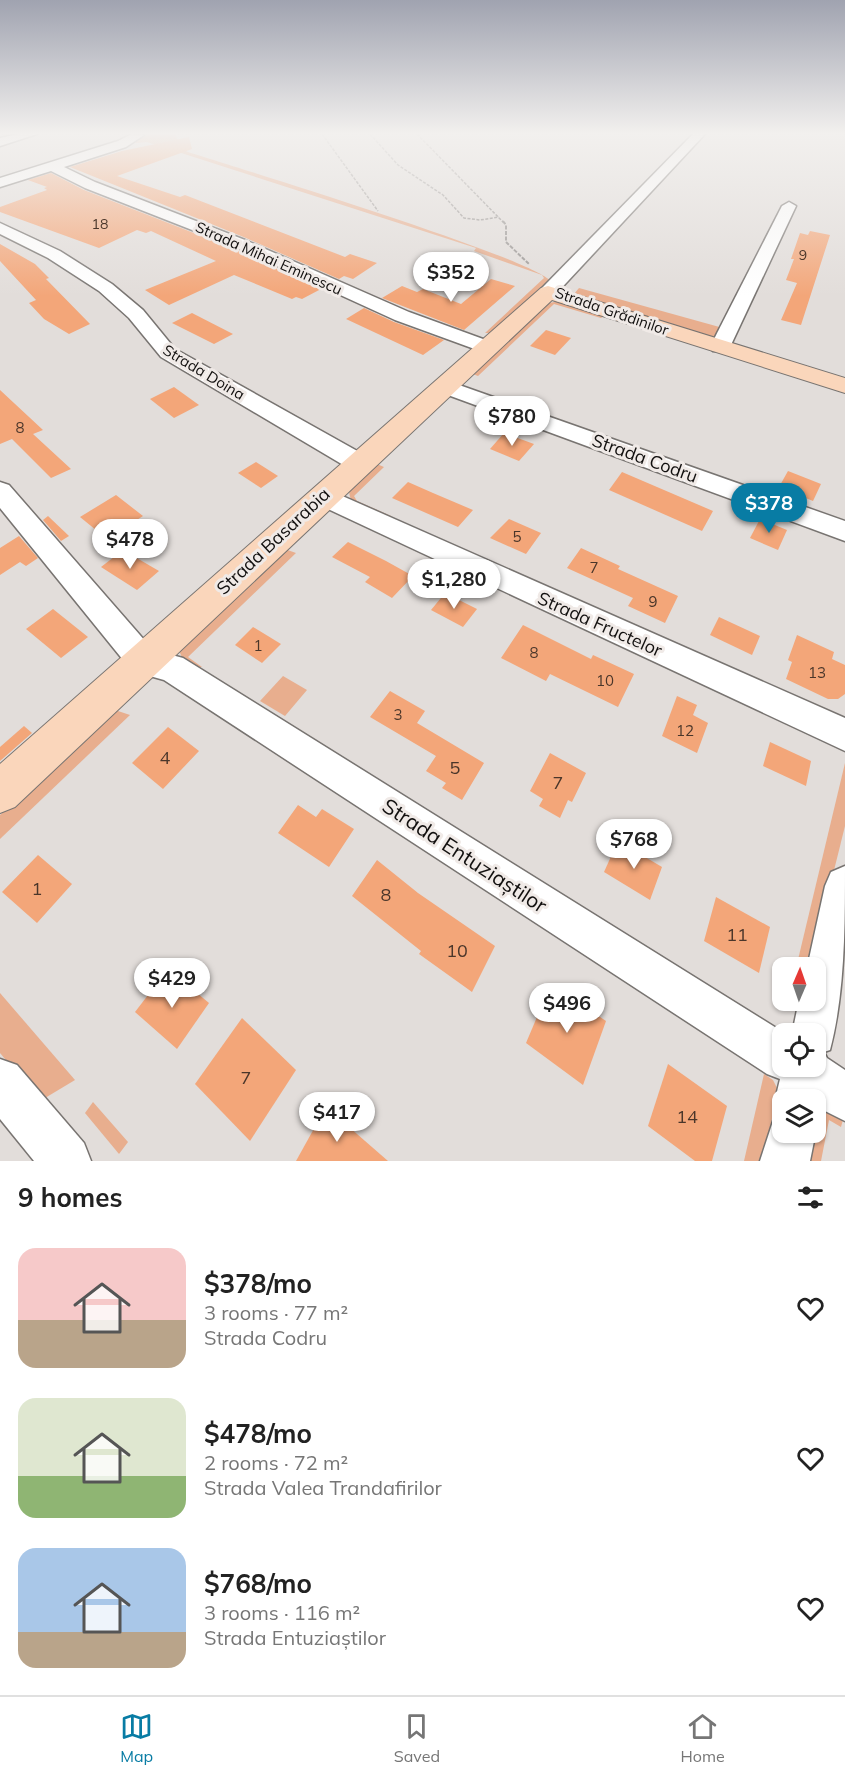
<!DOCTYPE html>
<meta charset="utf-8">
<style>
body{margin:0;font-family:Mulish,sans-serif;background:#f2f2f2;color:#222;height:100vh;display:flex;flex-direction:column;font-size:22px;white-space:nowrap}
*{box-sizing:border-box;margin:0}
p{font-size:20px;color:#767676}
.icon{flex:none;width:33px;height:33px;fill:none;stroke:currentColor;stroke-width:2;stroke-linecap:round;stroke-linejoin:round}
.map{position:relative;height:1161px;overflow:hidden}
.details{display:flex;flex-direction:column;background:#fff;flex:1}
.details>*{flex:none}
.needle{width:39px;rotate:2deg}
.buttons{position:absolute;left:772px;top:957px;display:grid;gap:12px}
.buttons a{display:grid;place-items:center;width:54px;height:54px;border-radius:12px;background:#fff;box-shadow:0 2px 4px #0004;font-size:30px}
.price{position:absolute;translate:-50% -51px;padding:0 14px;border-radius:21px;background:#fff;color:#222;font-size:20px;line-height:39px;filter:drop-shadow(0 2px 3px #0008)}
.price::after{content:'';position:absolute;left:50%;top:36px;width:18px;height:14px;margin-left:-9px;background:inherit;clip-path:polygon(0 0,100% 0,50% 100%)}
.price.current{background:#087ca4;color:#fff}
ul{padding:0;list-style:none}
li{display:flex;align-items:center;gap:18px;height:150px;padding:0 18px}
li span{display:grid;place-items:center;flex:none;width:168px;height:120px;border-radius:18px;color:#555}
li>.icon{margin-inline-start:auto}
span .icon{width:72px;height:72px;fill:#fffc;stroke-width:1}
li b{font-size:26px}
h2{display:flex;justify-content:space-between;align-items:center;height:72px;padding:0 18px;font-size:26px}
.tab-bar{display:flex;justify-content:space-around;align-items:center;height:84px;border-top:2px solid #e0e0e0;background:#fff;font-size:16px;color:#767676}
.tab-bar a{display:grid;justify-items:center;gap:3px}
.tab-bar .current{color:#087ca4}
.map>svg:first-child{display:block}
.green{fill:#e8ae8e}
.building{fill:#f3a679}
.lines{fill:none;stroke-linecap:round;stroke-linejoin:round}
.street-casing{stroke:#787471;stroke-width:3}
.secondary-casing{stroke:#787471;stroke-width:2}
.path-far1{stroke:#9c9896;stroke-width:1.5;stroke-dasharray:3 1.5;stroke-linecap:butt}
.path{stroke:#9c9896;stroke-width:2;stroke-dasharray:4 1.5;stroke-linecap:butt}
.street{fill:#fff;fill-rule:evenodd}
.secondary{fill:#fad6bb;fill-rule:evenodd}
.labels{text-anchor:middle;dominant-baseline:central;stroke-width:6;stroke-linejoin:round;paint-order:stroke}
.far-number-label{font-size:14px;fill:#4a362a}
.far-street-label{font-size:15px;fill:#12100f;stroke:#f0eae7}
.number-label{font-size:15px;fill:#4a362a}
.street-label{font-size:18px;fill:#12100f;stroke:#f0eae7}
.near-number-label{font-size:18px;fill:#4a362a}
.near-street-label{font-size:21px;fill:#12100f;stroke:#f0eae7}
</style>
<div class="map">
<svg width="845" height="1161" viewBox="0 0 845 1161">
<rect width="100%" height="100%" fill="#e2ddda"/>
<g class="green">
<path d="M150 134H175L182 149 188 152C232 166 542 261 551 282L540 288 491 333H485L544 278 542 275 474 251 476 248 147 142 136 143 135 141Z"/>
<polygon points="579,288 723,328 720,335 714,338 574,294"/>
<polygon points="560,301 605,315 601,318 554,304 478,376 470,373 549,303"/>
<path d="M372 462 384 467 354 496 357 501 391 516 384 517 352 501C342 485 362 473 372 462Z"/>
<path d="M282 548 296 553 188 657 202 667C187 670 180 658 178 644Z"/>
<polygon points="283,676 307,690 285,716 260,701"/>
<polygon points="115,710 130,715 0,839 0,815 107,712"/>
<polygon points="845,763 845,826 810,967 796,968"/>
<polygon points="0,993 75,1080 40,1101 0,1053"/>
<polygon points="764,1074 773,1080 778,1090 763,1161 744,1161"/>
<polygon points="93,1102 128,1142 119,1154 85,1113"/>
<polygon points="829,1110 844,1116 841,1127 829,1120 821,1161 803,1161 809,1133 816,1132 816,1113"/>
</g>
<g class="building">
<polygon points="189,137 192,149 117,176 180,197 185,195 345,257 350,254 377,263 353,279 344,276 339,279 246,238 70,167 122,151"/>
<polygon points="51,173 84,190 232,248 321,289 302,299 296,297 292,299 234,275 169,305 145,290 216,261 151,231 146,233 137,230 99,248 0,212 0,207 47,190 44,188 47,187 28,180"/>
<polygon points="810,231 830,235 801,325 781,320 797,283 786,280 794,259 791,259 800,233 808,235"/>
<polygon points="0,244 35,264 49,278 46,279 90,324 69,334 44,319 29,303 36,300 0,261"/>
<polygon points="491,279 515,286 464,330 382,298 402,286 417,292 423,289 461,304"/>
<polygon points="364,308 394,322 444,340 423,355 346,319"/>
<polygon points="192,313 233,334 214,344 172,323"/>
<polygon points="546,330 571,338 555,355 530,346"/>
<polygon points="174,387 199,405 174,418 150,399"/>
<polygon points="0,390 43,430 33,434 71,469 51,478 12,439 0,444"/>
<polygon points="504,433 534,444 519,461 490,449"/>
<polygon points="256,462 278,476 261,488 238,473"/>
<polygon points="788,471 821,484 813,501 779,487"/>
<polygon points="622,472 713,511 702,531 609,490"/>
<polygon points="408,482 433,493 473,510 458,527 392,498"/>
<polygon points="116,495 143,516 107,539 80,517"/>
<polygon points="48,516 69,536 61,541 43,520"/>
<polygon points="509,519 541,533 526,554 490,538"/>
<polygon points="760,519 787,530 778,550 750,538"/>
<polygon points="19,536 38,558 26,566 20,562 0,575 0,548"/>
<polygon points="348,542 386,561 413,576 392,598 365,582 370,577 332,557"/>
<polygon points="581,548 620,566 618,569 678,596 665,623 628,606 633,598 567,568"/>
<polygon points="123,550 159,571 137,590 101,567"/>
<polygon points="445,593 477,609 463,627 431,610"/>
<polygon points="53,609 88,637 61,658 26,629"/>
<polygon points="719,617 760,636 752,655 710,635"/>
<polygon points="523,625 591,659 593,655 634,674 618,707 550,674 546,681 501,658"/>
<polygon points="253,627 281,644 262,663 235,645"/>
<polygon points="797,635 834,652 832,659 845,665 845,694 838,699 828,699 786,679 792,662 788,660"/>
<polygon points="390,691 425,711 417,723 484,763 462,800 442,788 446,783 426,771 436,756 370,717"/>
<polygon points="677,696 697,705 693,715 708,723 697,753 662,736"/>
<polygon points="24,726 32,733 0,761 0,747"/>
<polygon points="168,727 199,751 163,789 132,763"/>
<polygon points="770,742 811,761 806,786 763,766"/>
<polygon points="550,753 586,773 572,802 568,800 560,818 539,806 543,799 530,791"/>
<polygon points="298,805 316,817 322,809 354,829 329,867 278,833"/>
<polygon points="618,841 662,867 650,900 604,872"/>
<polygon points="38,855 72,884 37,923 2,892"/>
<polygon points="377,860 418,893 495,946 472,992 419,954 421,951 352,896"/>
<polygon points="716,897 770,927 759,973 704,941"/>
<polygon points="168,969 209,1003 177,1049 135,1012"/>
<polygon points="551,984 606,1021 583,1085 526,1043"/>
<polygon points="242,1018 296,1070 250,1141 195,1084"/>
<polygon points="668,1064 727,1106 712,1161 695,1161 648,1126"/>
<polygon points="326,1107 388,1161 296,1161"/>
</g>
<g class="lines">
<g class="street-casing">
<g id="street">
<polygon points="18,134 37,134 0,146 0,138"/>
<polygon points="132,134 144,135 126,147 64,167 95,182 245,240 409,312 494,343 497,347 494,351 480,351 395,320 233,246 85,188 51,171 0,187 0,178 118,141"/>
<polygon points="693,134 705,134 554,296 542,296 539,292 542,288"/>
<polygon points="789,202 796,206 730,347 727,351 713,351 710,347 782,206"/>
<polygon points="0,223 60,251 112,284 143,310 175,349 368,457 371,463 368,469 359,471 350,469 161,357 129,318 99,291 48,258 0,234"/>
<polygon points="445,380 845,521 845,541 437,391 434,386 437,381"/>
<path d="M0 482 9 485 153 650 183 658 786 1034H783V1066H816V1034H792L799 1000H816V968H807L825 886 831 872 845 866C845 926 845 993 830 1050L824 1052 827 1058 845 1070V1121L819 1108 816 1116V1100H783V1132L816 1131 810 1161H760L775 1115 781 1113 775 1100 780 1079 767 1074 164 680 132 671 0 508Z"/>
<polygon points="322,487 845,718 845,751 313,502 309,496 313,490"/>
<polygon points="0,1059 17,1065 84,1143 91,1161 34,1161 0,1119"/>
</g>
</g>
<g class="secondary-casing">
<polygon id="secondary" points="548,286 845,378 845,393 552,300 15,807 0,813 0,764 541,288"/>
</g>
<g class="path-far1">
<polyline points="322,134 378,211"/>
<polyline points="370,134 398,165 443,195 464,218 480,220 499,217"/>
<polyline points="417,134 504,223"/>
</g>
<polyline class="path" points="503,221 506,225 506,242 529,264"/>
<use href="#street" class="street"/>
<use href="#secondary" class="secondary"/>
</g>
<linearGradient id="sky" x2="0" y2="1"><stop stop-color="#a0a3b0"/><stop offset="0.45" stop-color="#f2f0ee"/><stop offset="1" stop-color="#f2f0ee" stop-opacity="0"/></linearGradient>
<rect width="845" height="296" fill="url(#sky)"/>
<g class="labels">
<g class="far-number-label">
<text x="100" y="224">18</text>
<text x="803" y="255">9</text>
</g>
<g class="far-street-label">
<text transform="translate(269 258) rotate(24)">Strada Mihai Eminescu</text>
<text transform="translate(612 311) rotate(19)">Strada Grădinilor</text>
<text transform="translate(204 372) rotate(31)">Strada Doina</text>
</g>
<g class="number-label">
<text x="20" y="427">8</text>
<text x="517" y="536">5</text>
<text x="594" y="567">7</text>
<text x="653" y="601">9</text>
<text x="258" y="645">1</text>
<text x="534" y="652">8</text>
<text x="817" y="672">13</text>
<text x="605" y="680">10</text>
<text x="398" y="714">3</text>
<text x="685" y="730">12</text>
</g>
<g class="street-label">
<text transform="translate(645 458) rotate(20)">Strada Codru</text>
<text transform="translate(273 541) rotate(-43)">Strada Basarabia</text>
<text transform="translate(600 624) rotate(24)">Strada Fructelor</text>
</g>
<g class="near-number-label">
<text x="165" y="757">4</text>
<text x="455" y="767">5</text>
<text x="558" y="782">7</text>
<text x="37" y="888">1</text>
<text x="386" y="894">8</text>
<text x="737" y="934">11</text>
<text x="457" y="950">10</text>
<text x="246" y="1077">7</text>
<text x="687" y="1116">14</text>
</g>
<g class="near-street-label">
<text transform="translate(465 855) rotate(33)">Strada Entuziaștilor</text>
</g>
</g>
</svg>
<div class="buttons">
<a><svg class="needle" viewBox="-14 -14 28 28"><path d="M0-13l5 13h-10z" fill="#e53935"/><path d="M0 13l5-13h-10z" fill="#767676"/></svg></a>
<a><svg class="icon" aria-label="locate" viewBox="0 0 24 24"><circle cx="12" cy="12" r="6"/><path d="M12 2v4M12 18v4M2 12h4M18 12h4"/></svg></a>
<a><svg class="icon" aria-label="layers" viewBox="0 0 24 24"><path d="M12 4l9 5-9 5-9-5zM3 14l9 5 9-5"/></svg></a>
</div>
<b class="price" style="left:451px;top:303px">$352</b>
<b class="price" style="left:512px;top:447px">$780</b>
<b class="price current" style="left:769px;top:534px">$378</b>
<b class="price" style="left:130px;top:570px">$478</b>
<b class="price" style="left:454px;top:610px">$1,280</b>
<b class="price" style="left:634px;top:870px">$768</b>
<b class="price" style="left:172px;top:1009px">$429</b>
<b class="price" style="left:567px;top:1034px">$496</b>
<b class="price" style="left:337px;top:1143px">$417</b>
</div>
<section class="details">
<h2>9 homes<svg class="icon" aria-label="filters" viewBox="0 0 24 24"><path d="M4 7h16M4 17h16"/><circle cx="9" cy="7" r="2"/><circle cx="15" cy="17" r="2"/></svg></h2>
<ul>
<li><span style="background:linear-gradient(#f6c9c9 60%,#b9a48a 0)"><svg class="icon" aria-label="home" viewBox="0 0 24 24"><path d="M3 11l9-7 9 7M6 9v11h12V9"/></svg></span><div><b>$378/mo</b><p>3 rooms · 77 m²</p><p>Strada Codru</p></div><svg class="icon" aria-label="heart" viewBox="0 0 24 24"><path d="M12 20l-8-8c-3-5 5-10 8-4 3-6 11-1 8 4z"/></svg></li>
<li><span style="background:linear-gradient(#dfe7d0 65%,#8fb573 0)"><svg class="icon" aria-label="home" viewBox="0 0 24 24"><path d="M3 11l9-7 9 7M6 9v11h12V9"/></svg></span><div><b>$478/mo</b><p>2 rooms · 72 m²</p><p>Strada Valea Trandafirilor</p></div><svg class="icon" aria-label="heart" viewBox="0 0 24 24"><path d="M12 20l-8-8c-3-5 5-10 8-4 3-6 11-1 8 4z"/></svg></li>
<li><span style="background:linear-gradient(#a9c7e8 70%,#b9a48a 0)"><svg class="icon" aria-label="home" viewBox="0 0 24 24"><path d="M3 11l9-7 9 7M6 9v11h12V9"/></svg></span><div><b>$768/mo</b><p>3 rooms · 116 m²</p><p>Strada Entuziaștilor</p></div><svg class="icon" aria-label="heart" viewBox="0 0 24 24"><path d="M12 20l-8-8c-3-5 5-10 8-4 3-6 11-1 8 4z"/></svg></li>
</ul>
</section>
<nav class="tab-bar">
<a class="current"><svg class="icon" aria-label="map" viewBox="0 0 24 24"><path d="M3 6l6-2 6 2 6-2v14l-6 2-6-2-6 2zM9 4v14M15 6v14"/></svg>Map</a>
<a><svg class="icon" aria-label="saved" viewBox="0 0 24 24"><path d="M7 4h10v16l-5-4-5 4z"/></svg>Saved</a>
<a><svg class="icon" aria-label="home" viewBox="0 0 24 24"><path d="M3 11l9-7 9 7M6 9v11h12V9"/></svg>Home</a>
</nav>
